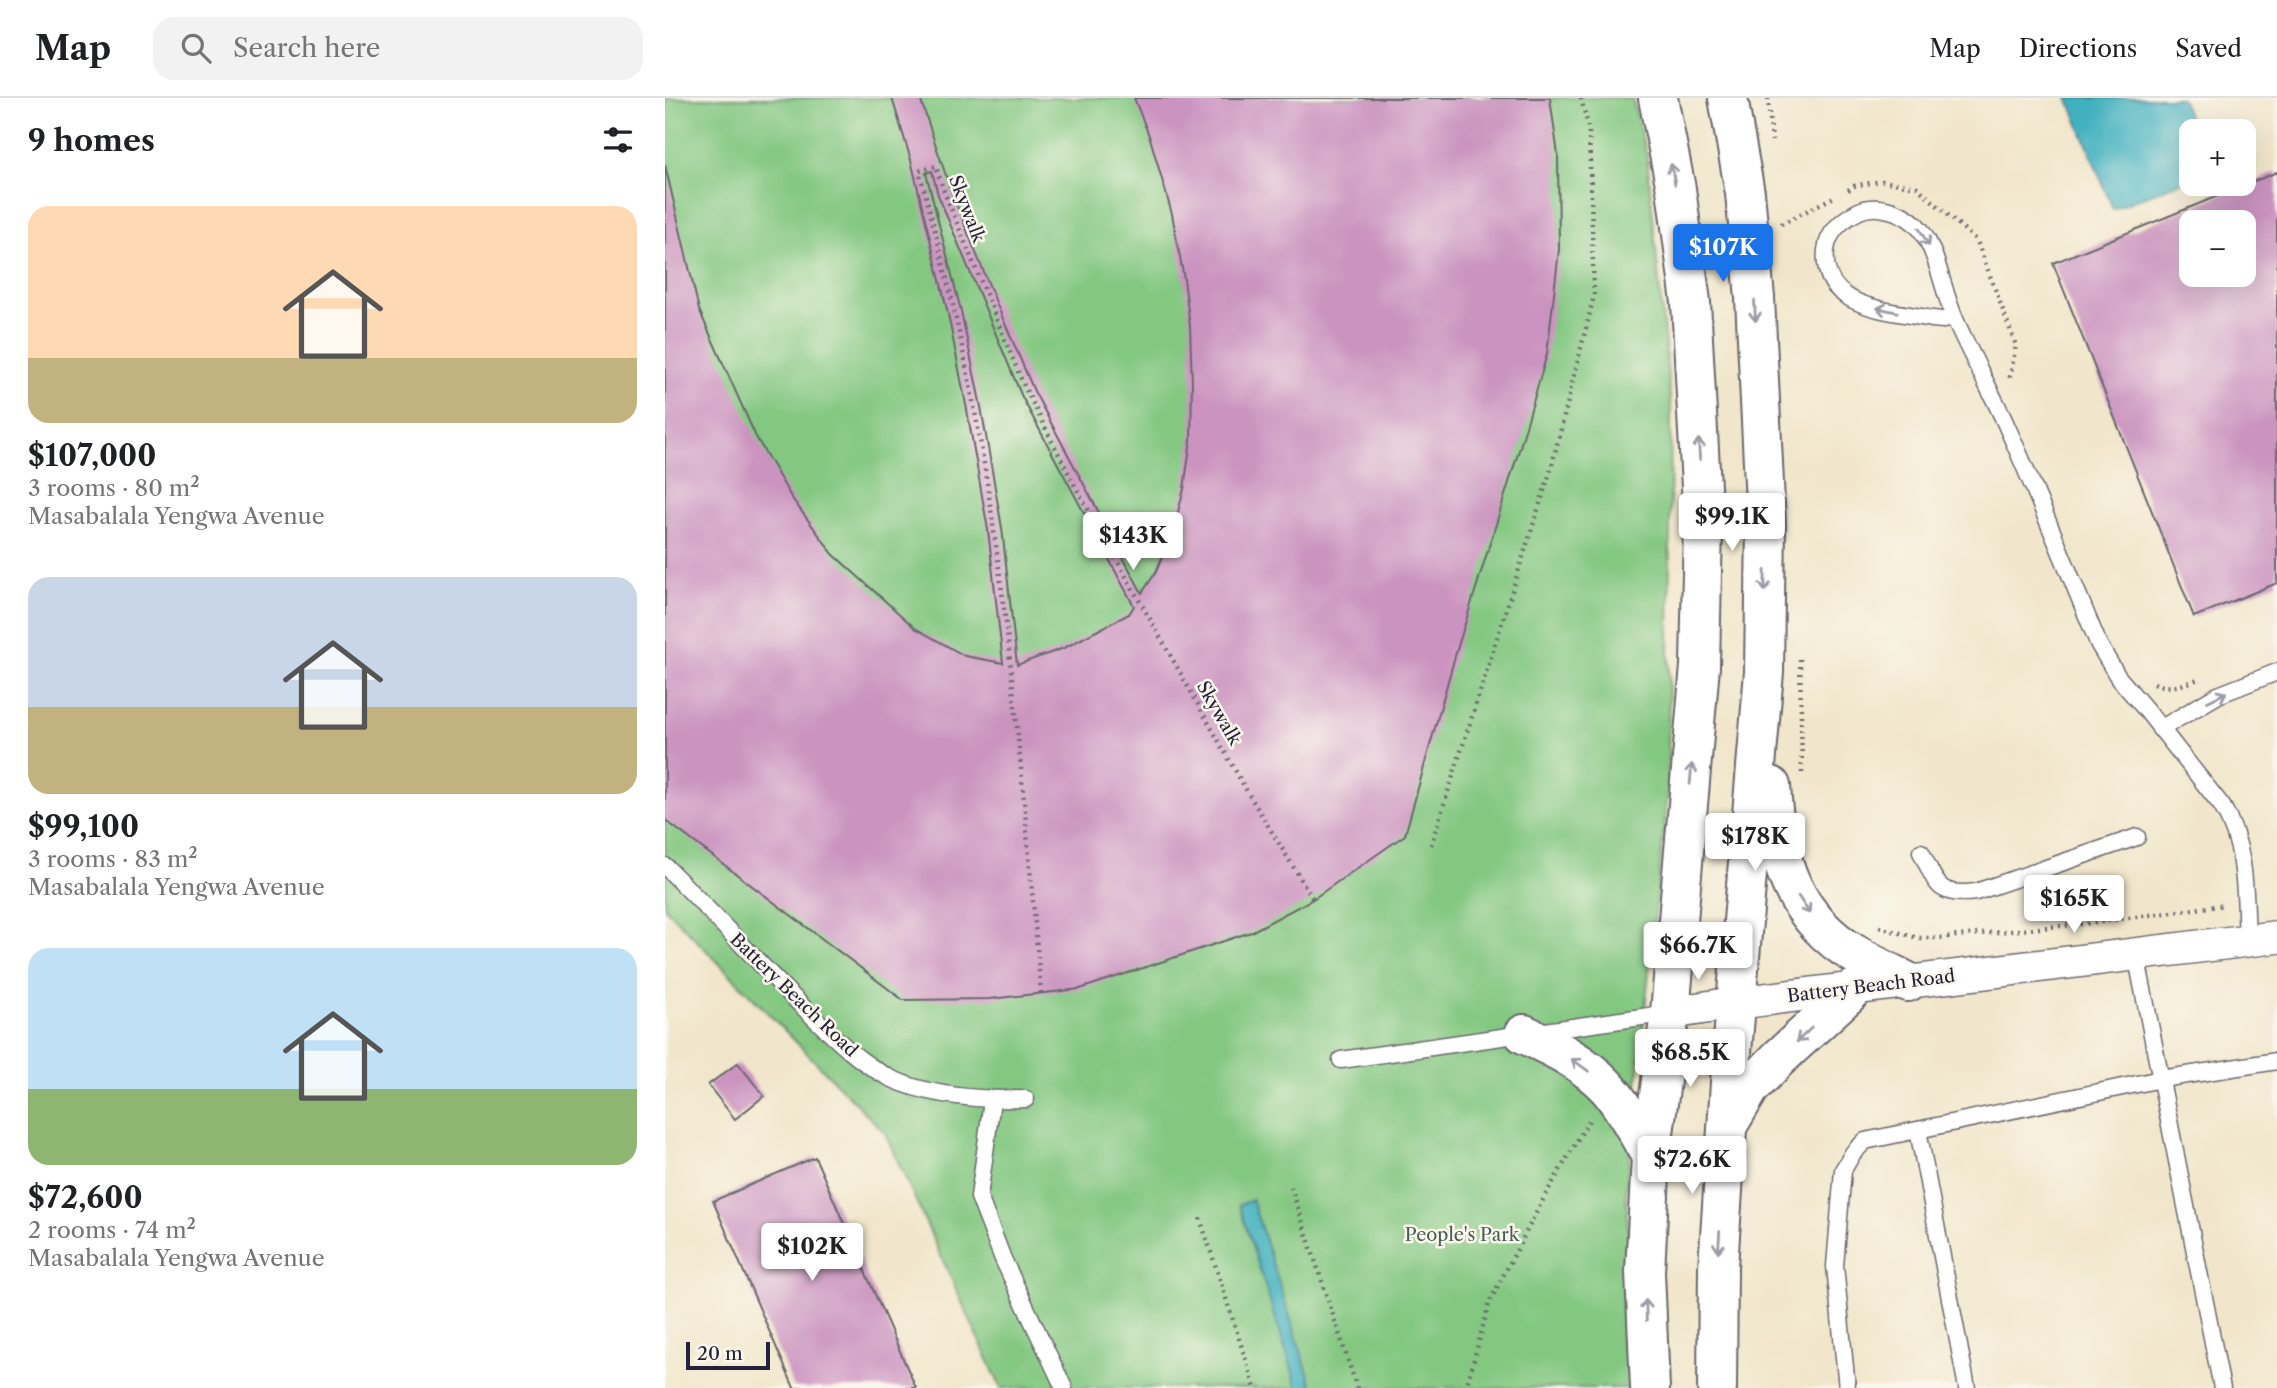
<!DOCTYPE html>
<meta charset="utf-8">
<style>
body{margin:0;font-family:"Libre Caslon Text",serif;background:#f2f2f2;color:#202124;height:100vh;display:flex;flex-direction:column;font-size:26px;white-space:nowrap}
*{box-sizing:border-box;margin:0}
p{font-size:23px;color:#757577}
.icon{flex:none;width:38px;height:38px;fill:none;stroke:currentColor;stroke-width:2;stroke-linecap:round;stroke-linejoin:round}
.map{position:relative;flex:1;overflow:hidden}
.panel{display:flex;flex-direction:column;background:#fff;width:665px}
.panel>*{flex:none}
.buttons{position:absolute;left:1514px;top:21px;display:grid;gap:14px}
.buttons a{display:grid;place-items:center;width:77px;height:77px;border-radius:14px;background:#fff;box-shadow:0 7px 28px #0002;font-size:35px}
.scale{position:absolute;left:21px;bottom:18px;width:84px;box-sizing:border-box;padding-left:7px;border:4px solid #22223b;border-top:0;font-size:19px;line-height:24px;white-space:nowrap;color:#22223b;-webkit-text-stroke:5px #fbf7ec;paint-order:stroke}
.price{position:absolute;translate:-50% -60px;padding:0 16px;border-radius:7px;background:#fff;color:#222;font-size:23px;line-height:46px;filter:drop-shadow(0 2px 4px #0008)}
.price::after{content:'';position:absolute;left:50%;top:42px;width:21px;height:16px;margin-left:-10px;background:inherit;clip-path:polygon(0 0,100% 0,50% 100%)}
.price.on{background:#1a73e8;color:#fff}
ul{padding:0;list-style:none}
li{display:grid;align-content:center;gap:14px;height:371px;padding:0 28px}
li span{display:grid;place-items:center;height:217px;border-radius:21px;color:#555}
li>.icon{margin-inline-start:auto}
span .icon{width:126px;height:126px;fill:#fffc;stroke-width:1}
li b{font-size:30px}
h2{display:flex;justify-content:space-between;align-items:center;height:84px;padding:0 28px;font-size:30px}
header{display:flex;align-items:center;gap:42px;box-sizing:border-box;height:98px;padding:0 35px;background:#fff;border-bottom:2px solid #e0e0e0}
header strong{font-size:33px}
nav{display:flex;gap:38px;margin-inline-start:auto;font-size:24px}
.search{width:490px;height:63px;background:#f2f2f2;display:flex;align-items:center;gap:18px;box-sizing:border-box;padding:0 24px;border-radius:21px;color:#757577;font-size:26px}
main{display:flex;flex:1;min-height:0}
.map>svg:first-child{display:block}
.green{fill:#83c781;stroke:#52745e;stroke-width:2}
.water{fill:#43b1bf;stroke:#326a7d;stroke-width:2}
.building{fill:#ca93c0;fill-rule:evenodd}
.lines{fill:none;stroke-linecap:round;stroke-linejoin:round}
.service-casing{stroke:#6a676d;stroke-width:19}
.minor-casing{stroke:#6a676d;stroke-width:35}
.secondary-casing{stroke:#6a676d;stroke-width:42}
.path{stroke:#6a676d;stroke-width:4.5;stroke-dasharray:2 5;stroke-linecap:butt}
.service{stroke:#fff;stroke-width:16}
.minor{stroke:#fff;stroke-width:32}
.secondary{stroke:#fff;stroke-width:38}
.oneway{stroke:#9c9ca7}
.labels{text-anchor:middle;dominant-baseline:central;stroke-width:5;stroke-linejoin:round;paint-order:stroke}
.street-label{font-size:18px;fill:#22223b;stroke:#fbf7ec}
.park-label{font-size:18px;fill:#445c54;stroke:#fbf7ec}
</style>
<header>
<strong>Map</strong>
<div class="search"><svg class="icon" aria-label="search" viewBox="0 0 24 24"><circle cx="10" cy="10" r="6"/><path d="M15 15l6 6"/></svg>Search here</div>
<nav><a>Map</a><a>Directions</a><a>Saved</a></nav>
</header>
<main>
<section class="panel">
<h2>9 homes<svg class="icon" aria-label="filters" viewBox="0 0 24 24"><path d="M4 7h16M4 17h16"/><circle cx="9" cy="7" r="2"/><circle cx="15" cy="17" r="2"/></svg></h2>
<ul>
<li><span style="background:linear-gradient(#ffd9b3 70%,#c2b280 0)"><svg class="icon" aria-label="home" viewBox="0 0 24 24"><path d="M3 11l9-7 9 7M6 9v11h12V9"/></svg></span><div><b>$107,000</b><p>3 rooms · 80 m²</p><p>Masabalala Yengwa Avenue</p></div></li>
<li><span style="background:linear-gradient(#c9d6e8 60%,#c2b280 0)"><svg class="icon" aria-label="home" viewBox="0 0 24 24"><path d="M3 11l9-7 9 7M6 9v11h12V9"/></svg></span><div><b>$99,100</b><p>3 rooms · 83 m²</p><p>Masabalala Yengwa Avenue</p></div></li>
<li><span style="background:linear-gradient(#bfe0f5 65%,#8fb573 0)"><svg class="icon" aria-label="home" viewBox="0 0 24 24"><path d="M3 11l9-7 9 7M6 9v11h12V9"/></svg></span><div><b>$72,600</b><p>2 rooms · 74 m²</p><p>Masabalala Yengwa Avenue</p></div></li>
</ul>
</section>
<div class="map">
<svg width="1612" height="1290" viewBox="0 0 1612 1290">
<rect width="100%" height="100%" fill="#fbf7ec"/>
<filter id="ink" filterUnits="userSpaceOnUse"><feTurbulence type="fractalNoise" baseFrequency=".0143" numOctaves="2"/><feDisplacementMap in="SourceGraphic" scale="14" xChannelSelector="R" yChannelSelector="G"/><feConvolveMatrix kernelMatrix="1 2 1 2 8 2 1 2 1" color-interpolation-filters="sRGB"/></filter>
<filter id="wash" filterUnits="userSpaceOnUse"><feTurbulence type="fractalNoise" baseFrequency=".00686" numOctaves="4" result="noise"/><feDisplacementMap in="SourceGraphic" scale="28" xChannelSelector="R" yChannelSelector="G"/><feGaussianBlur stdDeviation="1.57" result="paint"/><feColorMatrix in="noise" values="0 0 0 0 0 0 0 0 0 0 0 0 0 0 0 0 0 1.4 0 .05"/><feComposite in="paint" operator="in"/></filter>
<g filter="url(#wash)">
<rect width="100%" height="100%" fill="#f1e6cb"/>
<polygon class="green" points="0,0 967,0 982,58 1006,309 1003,693 961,1091 969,1290 336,1290 220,1035 0,810"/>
<g class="water">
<polygon points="1403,0 1516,0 1530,33 1526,33 1526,80 1448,111"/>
<polygon points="587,1102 648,1290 633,1290 574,1107"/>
</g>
<g id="blocks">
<g class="building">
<path d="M227 0H255L286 93 330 202 369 293 477 495 491 474 508 433 519 391 526 342 527 286 525 228 519 181 507 116 485 40 469 0H885L893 57 894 152 882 256 855 349 790 558 740 737 648 801 586 834 415 891 325 901 238 902 0 722V67L34 212 91 339 126 399 168 456 250 530 300 558 338 565 323 432 302 312 283 216 246 62ZM267 73 273 97 357 299 469 508 464 516 399 550 352 567 337 430 316 309 296 213 261 75Z"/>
<path d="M1612 74V485L1529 519 1388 165ZM1526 124H1578V177H1526Z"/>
<polygon points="73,965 99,998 70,1021 43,987"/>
<polygon points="150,1059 251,1290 129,1290 48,1103"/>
</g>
</g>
</g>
<g filter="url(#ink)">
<use href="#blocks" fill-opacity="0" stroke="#6a676d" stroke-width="2"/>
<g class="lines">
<g class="service-casing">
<g id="service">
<path d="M1289 219 1278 222 1267 221C1225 212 1155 212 1161 152 1163 134 1178 121 1194 113 1213 104 1243 115 1256 132 1273 156 1278 194 1290 221 1306 258 1327 294 1343 331 1375 402 1404 475 1434 547L1453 579 1482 613 1557 708C1582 749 1580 796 1582 843"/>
<polyline points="1495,631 1553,597 1612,574"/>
<path d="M1256 754C1272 785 1271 799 1311 794L1472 739"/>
<path d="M0 768C47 814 91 863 138 909 165 935 191 963 225 980 265 999 318 1002 361 1001"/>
<polyline points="1471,856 1557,1290"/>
<polyline points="676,962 1005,915"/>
<polyline points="327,1002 314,1099 338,1161 399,1290"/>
<polyline points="1253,1032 1302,1290"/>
<polyline points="1182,1290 1170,1168 1178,1072 1188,1055 1200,1043 1496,981 1612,963"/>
</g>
</g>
<g class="minor-casing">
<polyline id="minor" points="1005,915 1070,905 1612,839"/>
</g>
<g class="secondary-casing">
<g id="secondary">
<path d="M1106 688C1110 753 1123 810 1180 850 1200 863 1222 873 1243 884"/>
<path d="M859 936C889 950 919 964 942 989 959 1007 973 1037 986 1058"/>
<polyline points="1063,1027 1085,990 1114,960 1189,891"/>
<polyline points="985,1290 980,1174 986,1058 1005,915 1035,568 1038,426 1026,204 1011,91 993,0"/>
<polyline points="1052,1290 1053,1169 1067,954 1099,574 1101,426 1090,200 1080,95 1063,0"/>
</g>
</g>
<g class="path">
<polyline points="1103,0 1107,43"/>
<polyline points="1183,92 1189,88 1217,83 1252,89 1312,143 1351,247 1345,279 1346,282"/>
<polyline points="1116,126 1169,99"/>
<polyline points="1135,561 1137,675"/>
<path d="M1489 585C1504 592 1519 587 1533 581"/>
<polyline points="766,747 886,371 929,198 924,32 916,0"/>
<polyline points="1214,829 1253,840 1272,840 1426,825 1559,807"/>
<path d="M376 895C362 738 350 581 328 426 312 308 286 187 254 73L271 68 278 91 359 288 411 390 583 695 648 801"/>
<polyline points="626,1089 692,1290"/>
<polyline points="535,1120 590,1290"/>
<polyline points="801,1290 825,1203 881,1096 926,1019"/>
</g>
<use href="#service" class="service"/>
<use href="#minor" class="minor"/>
<use href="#secondary" class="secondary"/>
</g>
<defs><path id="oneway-shaft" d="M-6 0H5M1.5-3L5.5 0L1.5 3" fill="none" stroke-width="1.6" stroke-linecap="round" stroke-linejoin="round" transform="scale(1.75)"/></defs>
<g class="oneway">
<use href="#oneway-shaft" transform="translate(1008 76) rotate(-101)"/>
<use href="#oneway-shaft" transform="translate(1259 139) rotate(60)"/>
<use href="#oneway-shaft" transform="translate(1222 212) rotate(-168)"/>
<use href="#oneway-shaft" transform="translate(1090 213) rotate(87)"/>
<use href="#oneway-shaft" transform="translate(1034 351) rotate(-93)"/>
<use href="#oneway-shaft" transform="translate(1100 483) rotate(91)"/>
<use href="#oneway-shaft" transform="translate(1552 599) rotate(-25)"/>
<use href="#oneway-shaft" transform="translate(1026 676) rotate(-85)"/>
<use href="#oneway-shaft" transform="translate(1139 807) rotate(56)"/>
<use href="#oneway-shaft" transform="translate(1139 937) rotate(137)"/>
<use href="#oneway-shaft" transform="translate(915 967) rotate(-144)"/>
<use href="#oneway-shaft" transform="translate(1054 1144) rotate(94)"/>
<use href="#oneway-shaft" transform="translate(981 1212) rotate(-92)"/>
</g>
</g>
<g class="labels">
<g class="street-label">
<text transform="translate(302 111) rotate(69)">Skywalk</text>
<text transform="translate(554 615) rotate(60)">Skywalk</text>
<text transform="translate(1206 888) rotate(-7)">Battery Beach Road</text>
<text transform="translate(129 897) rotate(44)">Battery Beach Road</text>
</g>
<g class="park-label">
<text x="797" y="1137">People's Park</text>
</g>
</g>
</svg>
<div class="buttons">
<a>+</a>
<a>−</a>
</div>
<div class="scale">20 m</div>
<b class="price on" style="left:1058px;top:186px">$107K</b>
<b class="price" style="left:1067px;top:455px">$99.1K</b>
<b class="price" style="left:468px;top:474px">$143K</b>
<b class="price" style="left:1090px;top:775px">$178K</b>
<b class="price" style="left:1409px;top:837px">$165K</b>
<b class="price" style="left:1033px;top:884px">$66.7K</b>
<b class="price" style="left:1025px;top:991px">$68.5K</b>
<b class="price" style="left:1027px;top:1098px">$72.6K</b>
<b class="price" style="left:147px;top:1185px">$102K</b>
</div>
</main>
